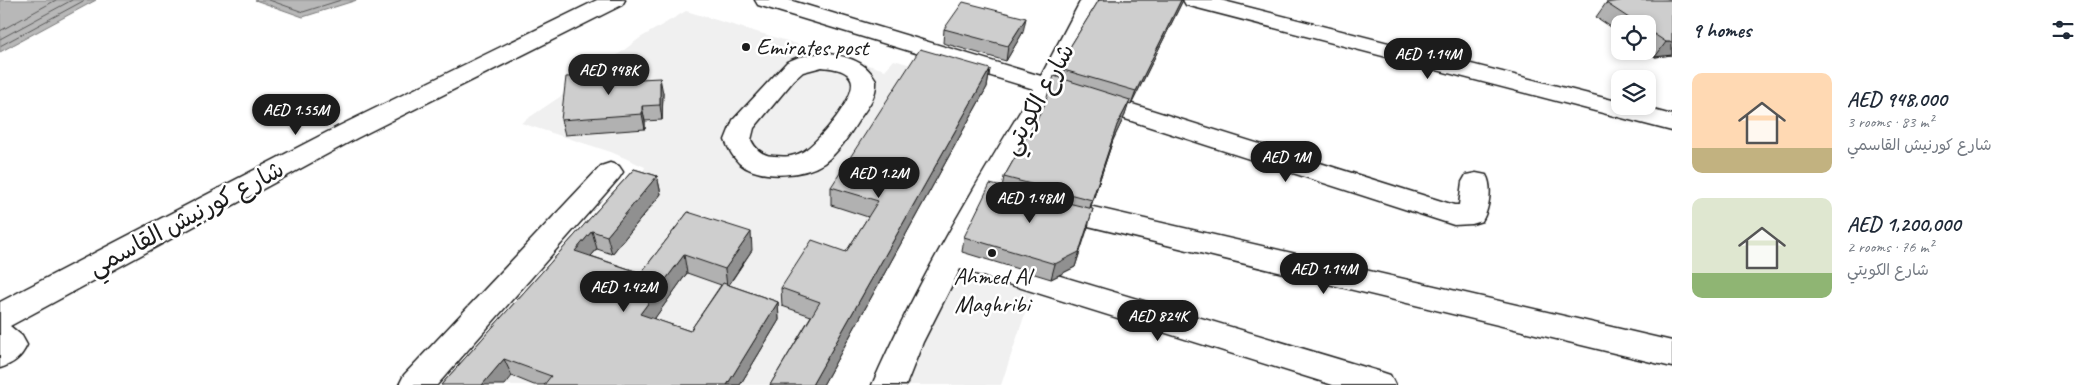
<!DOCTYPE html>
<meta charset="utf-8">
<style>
body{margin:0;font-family:Caveat,"Playpen Sans Arabic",sans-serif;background:#f6f6f7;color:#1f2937;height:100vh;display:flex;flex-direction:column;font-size:19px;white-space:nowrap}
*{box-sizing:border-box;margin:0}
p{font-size:16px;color:#747a83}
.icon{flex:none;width:28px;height:28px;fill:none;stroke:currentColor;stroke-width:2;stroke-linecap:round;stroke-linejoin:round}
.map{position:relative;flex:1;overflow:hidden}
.drawer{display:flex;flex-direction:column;background:#fff;width:425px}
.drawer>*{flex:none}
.controls{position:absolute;left:1611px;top:15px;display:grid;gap:10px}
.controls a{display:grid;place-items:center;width:45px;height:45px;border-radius:10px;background:#fff;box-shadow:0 2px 8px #0003;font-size:25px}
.price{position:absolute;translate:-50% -42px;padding:0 11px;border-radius:18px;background:#1c1c1c;color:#fff;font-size:16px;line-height:32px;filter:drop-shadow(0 1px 2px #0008)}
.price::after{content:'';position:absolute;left:50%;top:30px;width:15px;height:11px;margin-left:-8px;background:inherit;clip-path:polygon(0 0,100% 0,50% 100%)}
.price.current{background:#222;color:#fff}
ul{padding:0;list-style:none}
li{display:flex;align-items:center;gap:15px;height:125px;padding:0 20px}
li span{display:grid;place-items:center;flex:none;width:140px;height:100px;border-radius:10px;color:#555}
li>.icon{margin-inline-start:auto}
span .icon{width:60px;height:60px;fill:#fffc;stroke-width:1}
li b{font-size:21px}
h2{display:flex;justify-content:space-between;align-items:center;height:60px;padding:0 20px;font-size:21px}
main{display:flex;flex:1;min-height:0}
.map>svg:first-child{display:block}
.built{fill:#f0f0f0}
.water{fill:#b8b8b8;stroke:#7a7a7a}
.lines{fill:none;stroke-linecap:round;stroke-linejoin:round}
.shore{stroke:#5a5a5a;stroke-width:1}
.minor-casing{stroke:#1c1c1c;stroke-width:3}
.minor{fill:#fff;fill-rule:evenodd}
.wall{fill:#b1b1b1;stroke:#1c1c1c;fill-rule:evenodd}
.shaded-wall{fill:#909090;stroke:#1c1c1c}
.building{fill:#cecece;stroke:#1c1c1c}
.poi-dot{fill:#1c1c1c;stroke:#fff;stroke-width:2}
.labels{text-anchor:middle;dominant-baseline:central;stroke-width:5;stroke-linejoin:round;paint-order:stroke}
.poi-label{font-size:24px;fill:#1c1c1c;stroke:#fff;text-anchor:start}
.street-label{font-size:24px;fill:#1c1c1c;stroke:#fff}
</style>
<main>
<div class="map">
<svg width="1672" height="385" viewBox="0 0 1672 385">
<rect width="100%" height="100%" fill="#fff"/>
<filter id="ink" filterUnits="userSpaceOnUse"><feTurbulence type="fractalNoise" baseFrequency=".02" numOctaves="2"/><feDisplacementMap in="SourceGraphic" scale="10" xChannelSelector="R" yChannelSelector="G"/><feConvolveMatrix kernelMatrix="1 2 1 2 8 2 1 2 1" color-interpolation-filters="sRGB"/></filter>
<g filter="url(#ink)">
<g class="built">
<polygon points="686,11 885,70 894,60 987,87 823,385 466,385 638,187 645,167 611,152 521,123 579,84 640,38"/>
<polygon points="953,262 1034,287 1001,385 893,385"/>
</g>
<g class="water">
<polygon points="0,0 96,0 0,52"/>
<polygon points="255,0 357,0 303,17"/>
</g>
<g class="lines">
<g class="shore">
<polyline points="269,0 303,12 341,0"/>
<polyline points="0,31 56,0"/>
<polyline points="0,39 72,0"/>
<polyline points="0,46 85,0"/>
</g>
<g class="minor-casing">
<g id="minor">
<path d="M597 0H625L622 5 357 138 10 326 22 336 27 345C21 358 13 364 0 368V302L339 126Z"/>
<path d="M755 0H789L1041 76 1081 0H1103L1062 82 1454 205H1459L1462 182 1466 175 1476 173 1486 175C1493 187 1489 210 1482 221L1472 224 1454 225 1054 96 1002 186 1672 341V367L993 203 970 249 1378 371 1390 375 1395 385H1333L960 269 923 342 906 385H872C917 282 975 185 1034 89L758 5Z"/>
<polygon points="1183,0 1220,0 1620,102 1620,106 1638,106 1672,115 1672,131 1186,5"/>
<path d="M822 53C844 56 864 59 876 80 877 96 869 105 860 118 850 134 840 151 824 163 803 177 759 180 739 163 733 157 728 148 725 140L733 120 787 62 799 57ZM822 67C831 68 844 69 850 77 862 93 817 143 804 151 794 157 785 157 774 156 763 156 756 150 751 140L754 128 794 80 803 72Z"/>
<polygon points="610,163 619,166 623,172 619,178 437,385 399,385 404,375 601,166"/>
</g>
</g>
<use href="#minor" class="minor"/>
</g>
<g class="wall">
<polygon points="1099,0 1183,0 1131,105 1128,104 1125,115 1113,140 1090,209 1089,224 1075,267 1051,279 962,252 964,237 1002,187 1004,177 1044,106 1056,77 1057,68"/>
<polygon points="1672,0 1672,55 1655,57 1647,51 1648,24 1620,24 1620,33 1596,17 1606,3"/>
<polygon points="944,29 1023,32 1006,61 943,43"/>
<polygon points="990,69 987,87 823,385 770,385 811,316 782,306 781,288 846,252 868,217 831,205 831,187"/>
<polygon points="642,79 663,93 662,120 645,121 645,129 565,135 561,120"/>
<path d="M634 169 657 176 661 194 612 254 597 249 591 256 641 273 688 212 752 250 729 285 778 302 779 320 740 385H534L512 376 441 385ZM687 273 721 285 690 331 654 319Z"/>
</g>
<g class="shaded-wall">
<polygon points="1181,0 1183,0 1181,4 1131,105 1136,91"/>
<polygon points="1026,18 1023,32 1006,61 1008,46"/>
<polygon points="1666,42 1672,42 1672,55 1655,57"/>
<polygon points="990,69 987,87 823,385 812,385"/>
<polygon points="660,78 663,93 662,120 660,105"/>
<polygon points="1130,100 1125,115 1113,140 1088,215 1092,200 1117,125"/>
<polygon points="642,106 645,121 645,129 642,114"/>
<polygon points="657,176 661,194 612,254 607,236"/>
<polygon points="1093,209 1075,267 1051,279 1055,264"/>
<polygon points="592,231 597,249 580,269 575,251"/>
<polygon points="751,232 752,250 727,287 725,269"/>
<polygon points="684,255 687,273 645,332 640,314"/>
<polygon points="778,302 779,320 740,385 727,385"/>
<polygon points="504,359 512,376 505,385 482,385"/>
</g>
<g class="building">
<polygon points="1099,0 1181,0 1136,91 1057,68"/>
<polygon points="1625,0 1672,0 1672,42 1666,42 1648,30 1648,24 1638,24 1606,3"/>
<polygon points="963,2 1026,18 1008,46 944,29"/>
<polygon points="920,49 990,69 812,385 770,385 820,302 781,288 812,240 846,252 878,201 831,187"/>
<polygon points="641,72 640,79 660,78 660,105 642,106 642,114 561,120 566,77"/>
<polygon points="1054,76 1130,100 1117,125 1092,200 1004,177 1044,106"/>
<polygon points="634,169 657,176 607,236 592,231 575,251 641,273 688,212 751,232 725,269 684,255 640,314 690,331 723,283 778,302 727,385 544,385 551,376 504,359 482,385 441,385"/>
<polygon points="990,184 1093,209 1079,252 1055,264 964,237"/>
</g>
</g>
<g class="poi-dot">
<circle cx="746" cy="47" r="5"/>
<circle cx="992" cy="253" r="5"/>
</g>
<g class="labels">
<g class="poi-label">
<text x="756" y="47">Emirates post</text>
<text x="992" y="276" text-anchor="middle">Ahmed Al<tspan x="992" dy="28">Maghribi</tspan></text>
</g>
<g class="street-label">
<text transform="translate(1038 99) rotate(-61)">شارع الكويتي</text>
<text transform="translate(186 218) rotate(-28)">شارع كورنيش القاسمي</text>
</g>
</g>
</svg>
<div class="controls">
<a><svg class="icon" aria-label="locate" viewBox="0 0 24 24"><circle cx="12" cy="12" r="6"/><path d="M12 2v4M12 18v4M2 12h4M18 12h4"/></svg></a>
<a><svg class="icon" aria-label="layers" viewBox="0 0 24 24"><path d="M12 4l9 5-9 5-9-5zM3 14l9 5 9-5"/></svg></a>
</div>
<b class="price" style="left:1428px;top:80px">AED 1.14M</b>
<b class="price current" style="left:609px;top:96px">AED 948K</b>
<b class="price" style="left:296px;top:136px">AED 1.55M</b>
<b class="price" style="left:1286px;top:183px">AED 1M</b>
<b class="price" style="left:879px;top:199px">AED 1.2M</b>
<b class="price" style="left:1030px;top:224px">AED 1.48M</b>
<b class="price" style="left:1324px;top:295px">AED 1.14M</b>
<b class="price" style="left:624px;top:313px">AED 1.42M</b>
<b class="price" style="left:1158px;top:342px">AED 824K</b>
</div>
<section class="drawer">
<h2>9 homes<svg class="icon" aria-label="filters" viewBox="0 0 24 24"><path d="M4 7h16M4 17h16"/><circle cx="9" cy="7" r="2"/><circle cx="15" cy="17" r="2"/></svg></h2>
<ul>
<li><span style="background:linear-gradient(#ffd9b3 75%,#c2b280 0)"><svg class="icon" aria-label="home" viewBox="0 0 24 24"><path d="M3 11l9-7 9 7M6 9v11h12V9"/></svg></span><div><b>AED 948,000</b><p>3 rooms · 83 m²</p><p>شارع كورنيش القاسمي</p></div></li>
<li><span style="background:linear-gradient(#dfe7d0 75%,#8fb573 0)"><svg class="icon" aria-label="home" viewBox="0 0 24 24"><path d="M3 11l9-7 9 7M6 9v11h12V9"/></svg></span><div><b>AED 1,200,000</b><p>2 rooms · 76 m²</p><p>شارع الكويتي</p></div></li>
</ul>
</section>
</main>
